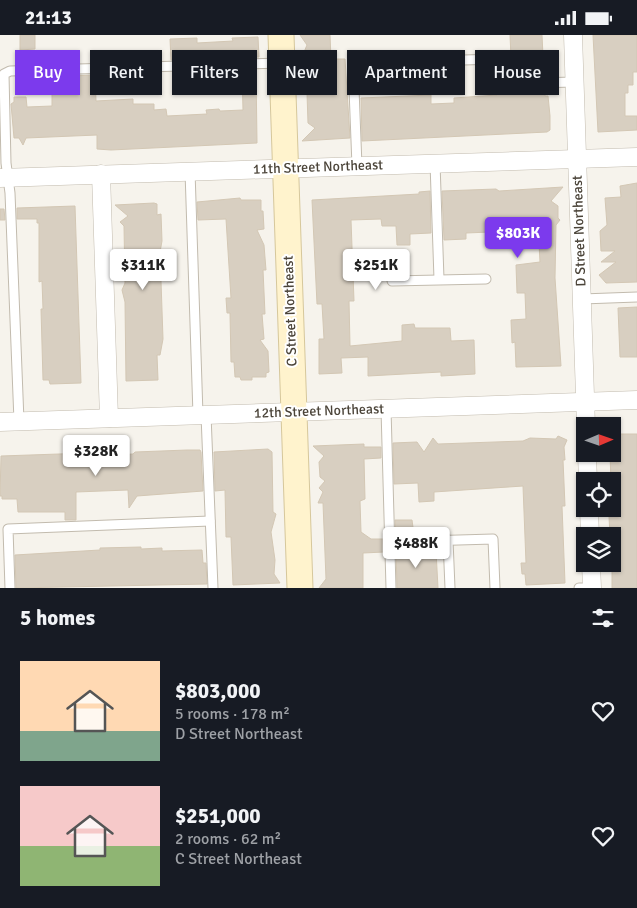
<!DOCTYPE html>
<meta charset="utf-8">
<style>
body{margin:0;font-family:Signika,sans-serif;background:#20242c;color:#f1f3f6;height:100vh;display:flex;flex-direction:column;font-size:19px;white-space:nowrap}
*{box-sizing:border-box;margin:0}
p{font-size:16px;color:#9ea1a6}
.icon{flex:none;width:28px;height:28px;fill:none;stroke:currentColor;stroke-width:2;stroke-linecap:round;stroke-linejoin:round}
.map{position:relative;height:553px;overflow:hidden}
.drawer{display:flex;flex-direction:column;background:#171b24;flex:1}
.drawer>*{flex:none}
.guide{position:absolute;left:15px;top:15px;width:608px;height:45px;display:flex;gap:10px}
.needle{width:32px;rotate:88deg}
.buttons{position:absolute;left:576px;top:382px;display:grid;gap:10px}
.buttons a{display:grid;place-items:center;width:45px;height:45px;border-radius:0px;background:#171b24;box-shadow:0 1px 4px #0004;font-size:25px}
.price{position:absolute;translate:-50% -42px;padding:0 11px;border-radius:5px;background:#fff;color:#222;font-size:16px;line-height:32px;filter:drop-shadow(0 1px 2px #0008)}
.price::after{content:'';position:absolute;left:50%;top:30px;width:15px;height:11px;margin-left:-8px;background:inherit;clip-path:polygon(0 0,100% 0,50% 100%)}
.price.on{background:#7c3aed;color:#fff}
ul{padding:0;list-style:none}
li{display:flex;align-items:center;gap:15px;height:125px;padding:0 20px}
li span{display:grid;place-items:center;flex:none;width:140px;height:100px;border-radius:0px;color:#555}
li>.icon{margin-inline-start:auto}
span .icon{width:60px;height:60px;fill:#fffc;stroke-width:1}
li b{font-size:21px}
h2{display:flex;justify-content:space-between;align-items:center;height:60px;padding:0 20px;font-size:21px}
.pill{padding:0 18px;border-radius:0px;background:#171b24;box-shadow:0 1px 4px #0004;font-size:18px;line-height:45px}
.pill.on{background:#7c3aed;color:#fff}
.status{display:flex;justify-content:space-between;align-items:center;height:35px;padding:0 25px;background:#171b24;direction:ltr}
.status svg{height:14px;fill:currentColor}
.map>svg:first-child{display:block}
.building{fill:#d8cfc1;stroke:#d3c7b4}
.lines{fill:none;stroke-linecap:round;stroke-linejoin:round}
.lane-casing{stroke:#c2bbae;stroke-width:11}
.street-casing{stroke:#c2bbae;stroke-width:19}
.secondary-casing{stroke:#d6c79b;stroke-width:27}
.lane{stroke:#fff;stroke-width:9}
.street{stroke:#fff;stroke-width:18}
.secondary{stroke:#fff3cd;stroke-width:25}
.labels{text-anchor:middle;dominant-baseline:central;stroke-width:4;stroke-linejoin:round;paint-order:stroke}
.street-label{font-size:14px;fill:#4b4439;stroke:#fff}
</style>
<div class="status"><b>21:13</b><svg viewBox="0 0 49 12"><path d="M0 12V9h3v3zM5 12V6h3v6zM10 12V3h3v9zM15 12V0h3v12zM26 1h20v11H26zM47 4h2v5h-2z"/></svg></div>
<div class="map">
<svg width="637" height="553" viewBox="0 0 637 553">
<rect width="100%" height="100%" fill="#f6f3ec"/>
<g class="building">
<polygon points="20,0 35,0 35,14 20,15"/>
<polygon points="300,0 330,0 331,24 345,24 350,103 302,106 315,93 308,88 306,28 309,24 304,17 307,10"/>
<polygon points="510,0 542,0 544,42 507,43 506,25 509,25 511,22"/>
<polygon points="593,0 637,0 637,37 633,37 633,50 628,50 628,58 625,58 625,81 637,81 637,95 598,97"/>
<polygon points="258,2 259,22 171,25 170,4 197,3 197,8 233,6 232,3"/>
<polygon points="242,35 256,35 257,108 111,115 97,114 97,100 26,103 23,110 19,103 14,103 11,69 14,67 14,62 26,62 27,72 52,71 52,52 69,51 69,41 95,40 96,66 133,64 133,69 154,69 154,75 166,74 167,81 207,79 206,75 219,74 220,76 243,75"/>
<polygon points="545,54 545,61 548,61 550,81 550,95 547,97 362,106 361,63 431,60 431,69 454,68 454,63 497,60 497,58 505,58 505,55"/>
<polygon points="637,148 637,247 606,248 599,240 616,227 601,227 615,216 601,216 600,196 607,190 605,163 621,162 620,151"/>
<polygon points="563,152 551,166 558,171 558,183 560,185 556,190 555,243 561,331 516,332 515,307 512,308 511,285 526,284 525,258 517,258 516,230 540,227 538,190 503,191 504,200 491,201 490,197 466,198 466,204 444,205 442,156 496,154 499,156"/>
<polygon points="430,156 431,198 410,199 410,210 397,210 396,191 382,191 381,184 351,185 354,266 349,266 350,311 402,306 402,290 414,289 415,293 450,293 451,306 474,305 475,339 441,341 441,337 368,341 368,322 341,323 342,338 319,339 319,304 324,304 322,269 317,269 312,165 419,159 419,157"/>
<polygon points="240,163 241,165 261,165 261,176 263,176 264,194 257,195 264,210 266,235 263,235 265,279 262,279 264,304 260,305 268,316 269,337 266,338 266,342 252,342 252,345 241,345 240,342 235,342 234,327 231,327 230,278 227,278 226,263 231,263 226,184 198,185 197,167"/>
<polygon points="154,168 157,169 157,180 161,179 162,206 160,217 163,304 160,320 157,320 158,345 126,346 125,267 122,255 125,248 124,191 120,187 128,181 115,170"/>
<polygon points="75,171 81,348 50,349 49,345 43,345 41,274 43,274 42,246 39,247 39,188 37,188 37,184 17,184 17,173"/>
<polygon points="0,174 4,174 5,185 0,185"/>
<polygon points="637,272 637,322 620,322 618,273"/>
<polygon points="612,399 637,399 637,553 612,553 612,500 610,500 609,482 609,474 612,474 610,419 612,419"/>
<polygon points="558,401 567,405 564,412 565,425 563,425 565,471 562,471 565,548 526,550 525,539 522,539 521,528 526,528 523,451 434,457 434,466 419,467 418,448 394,449 393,408 417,407 424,417 433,403 438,409 523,406 530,403 556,404"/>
<polygon points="364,409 364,412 381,412 381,423 364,424 365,464 360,466 361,497 371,504 383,504 384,517 363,518 363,553 319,553 326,544 323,468 318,468 323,457 319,453 325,446 320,442 319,427 324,421 313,411"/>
<polygon points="268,414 272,417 273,477 276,479 271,497 275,525 274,539 280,548 233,550 231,502 226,502 225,455 215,456 214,417"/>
<polygon points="187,415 200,415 201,417 203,456 137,461 129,473 128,455 76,457 76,485 65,485 65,477 18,477 17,464 2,464 2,461 0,461 1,421 117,417 117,420 133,419 135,417"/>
<polygon points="395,485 412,485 414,500 396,501"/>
<polygon points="141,512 141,514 162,513 162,516 202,515 203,528 206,528 207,549 16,553 15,520 100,515 100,513"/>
<polygon points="396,513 416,513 416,517 436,516 438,553 397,553"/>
</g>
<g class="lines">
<g class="lane-casing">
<g id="lane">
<polyline points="435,128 439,244"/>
<polyline points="357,131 353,28 500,24 501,49 574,47"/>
<polyline points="190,136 198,380"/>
<polyline points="392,246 486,244"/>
<polyline points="582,264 637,262"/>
<polyline points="386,374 391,553"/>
<polyline points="206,380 213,553"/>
<polyline points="19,386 10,158 6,128 4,39 10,36 282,28"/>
<polyline points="448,505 450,553"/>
<polyline points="390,507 493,504 495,553"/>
<polyline points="10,553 8,494 210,486"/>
<polyline points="579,553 592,553"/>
</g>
</g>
<g class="street-casing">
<g id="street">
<polyline points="573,0 586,391"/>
<polyline points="101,139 109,383"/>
<polyline points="0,143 637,122"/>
<polyline points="0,387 637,365"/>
<polyline points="587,419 588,446"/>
<polyline points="589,474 590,501"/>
<polyline points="591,529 592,553"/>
</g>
</g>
<g class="secondary-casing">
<polyline id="secondary" points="281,0 300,553"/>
</g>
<use href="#lane" class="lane"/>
<use href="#street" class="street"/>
<use href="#secondary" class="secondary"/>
</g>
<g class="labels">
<g class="street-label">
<text transform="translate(318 132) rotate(-2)">11th Street Northeast</text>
<text transform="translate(579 196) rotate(-92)">D Street Northeast</text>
<text transform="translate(290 276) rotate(-92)">C Street Northeast</text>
<text transform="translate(319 376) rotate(-2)">12th Street Northeast</text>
</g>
</g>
</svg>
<div class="buttons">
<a><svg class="needle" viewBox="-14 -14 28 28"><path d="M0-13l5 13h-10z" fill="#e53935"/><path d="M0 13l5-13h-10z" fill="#9ea1a6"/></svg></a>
<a><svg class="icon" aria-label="locate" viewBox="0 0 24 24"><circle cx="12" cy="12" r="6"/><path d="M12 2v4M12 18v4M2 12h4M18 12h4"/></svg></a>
<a><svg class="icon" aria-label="layers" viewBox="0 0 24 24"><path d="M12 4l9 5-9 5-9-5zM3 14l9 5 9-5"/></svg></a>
</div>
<b class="price on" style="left:518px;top:224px">$803K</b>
<b class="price" style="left:143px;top:256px">$311K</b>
<b class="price" style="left:376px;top:256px">$251K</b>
<b class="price" style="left:96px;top:442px">$328K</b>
<b class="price" style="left:416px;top:534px">$488K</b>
<div class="guide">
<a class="pill on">Buy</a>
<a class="pill">Rent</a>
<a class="pill">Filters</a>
<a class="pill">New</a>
<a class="pill">Apartment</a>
<a class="pill">House</a>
</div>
</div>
<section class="drawer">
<h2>5 homes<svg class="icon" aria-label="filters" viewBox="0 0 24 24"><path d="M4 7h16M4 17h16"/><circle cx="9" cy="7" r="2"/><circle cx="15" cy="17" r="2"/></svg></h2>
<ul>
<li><span style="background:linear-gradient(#ffd9b3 70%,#7fa58c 0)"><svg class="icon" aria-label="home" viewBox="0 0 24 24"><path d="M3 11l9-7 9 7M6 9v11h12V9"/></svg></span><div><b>$803,000</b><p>5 rooms · 178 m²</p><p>D Street Northeast</p></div><svg class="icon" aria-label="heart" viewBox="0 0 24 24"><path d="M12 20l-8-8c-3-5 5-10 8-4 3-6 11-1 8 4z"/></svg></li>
<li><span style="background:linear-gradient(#f6c9c9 60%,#8fb573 0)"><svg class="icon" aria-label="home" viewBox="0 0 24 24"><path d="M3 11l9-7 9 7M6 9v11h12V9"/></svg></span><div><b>$251,000</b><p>2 rooms · 62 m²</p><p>C Street Northeast</p></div><svg class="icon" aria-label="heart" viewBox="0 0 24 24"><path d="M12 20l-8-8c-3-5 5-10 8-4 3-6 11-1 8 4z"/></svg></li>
</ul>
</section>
